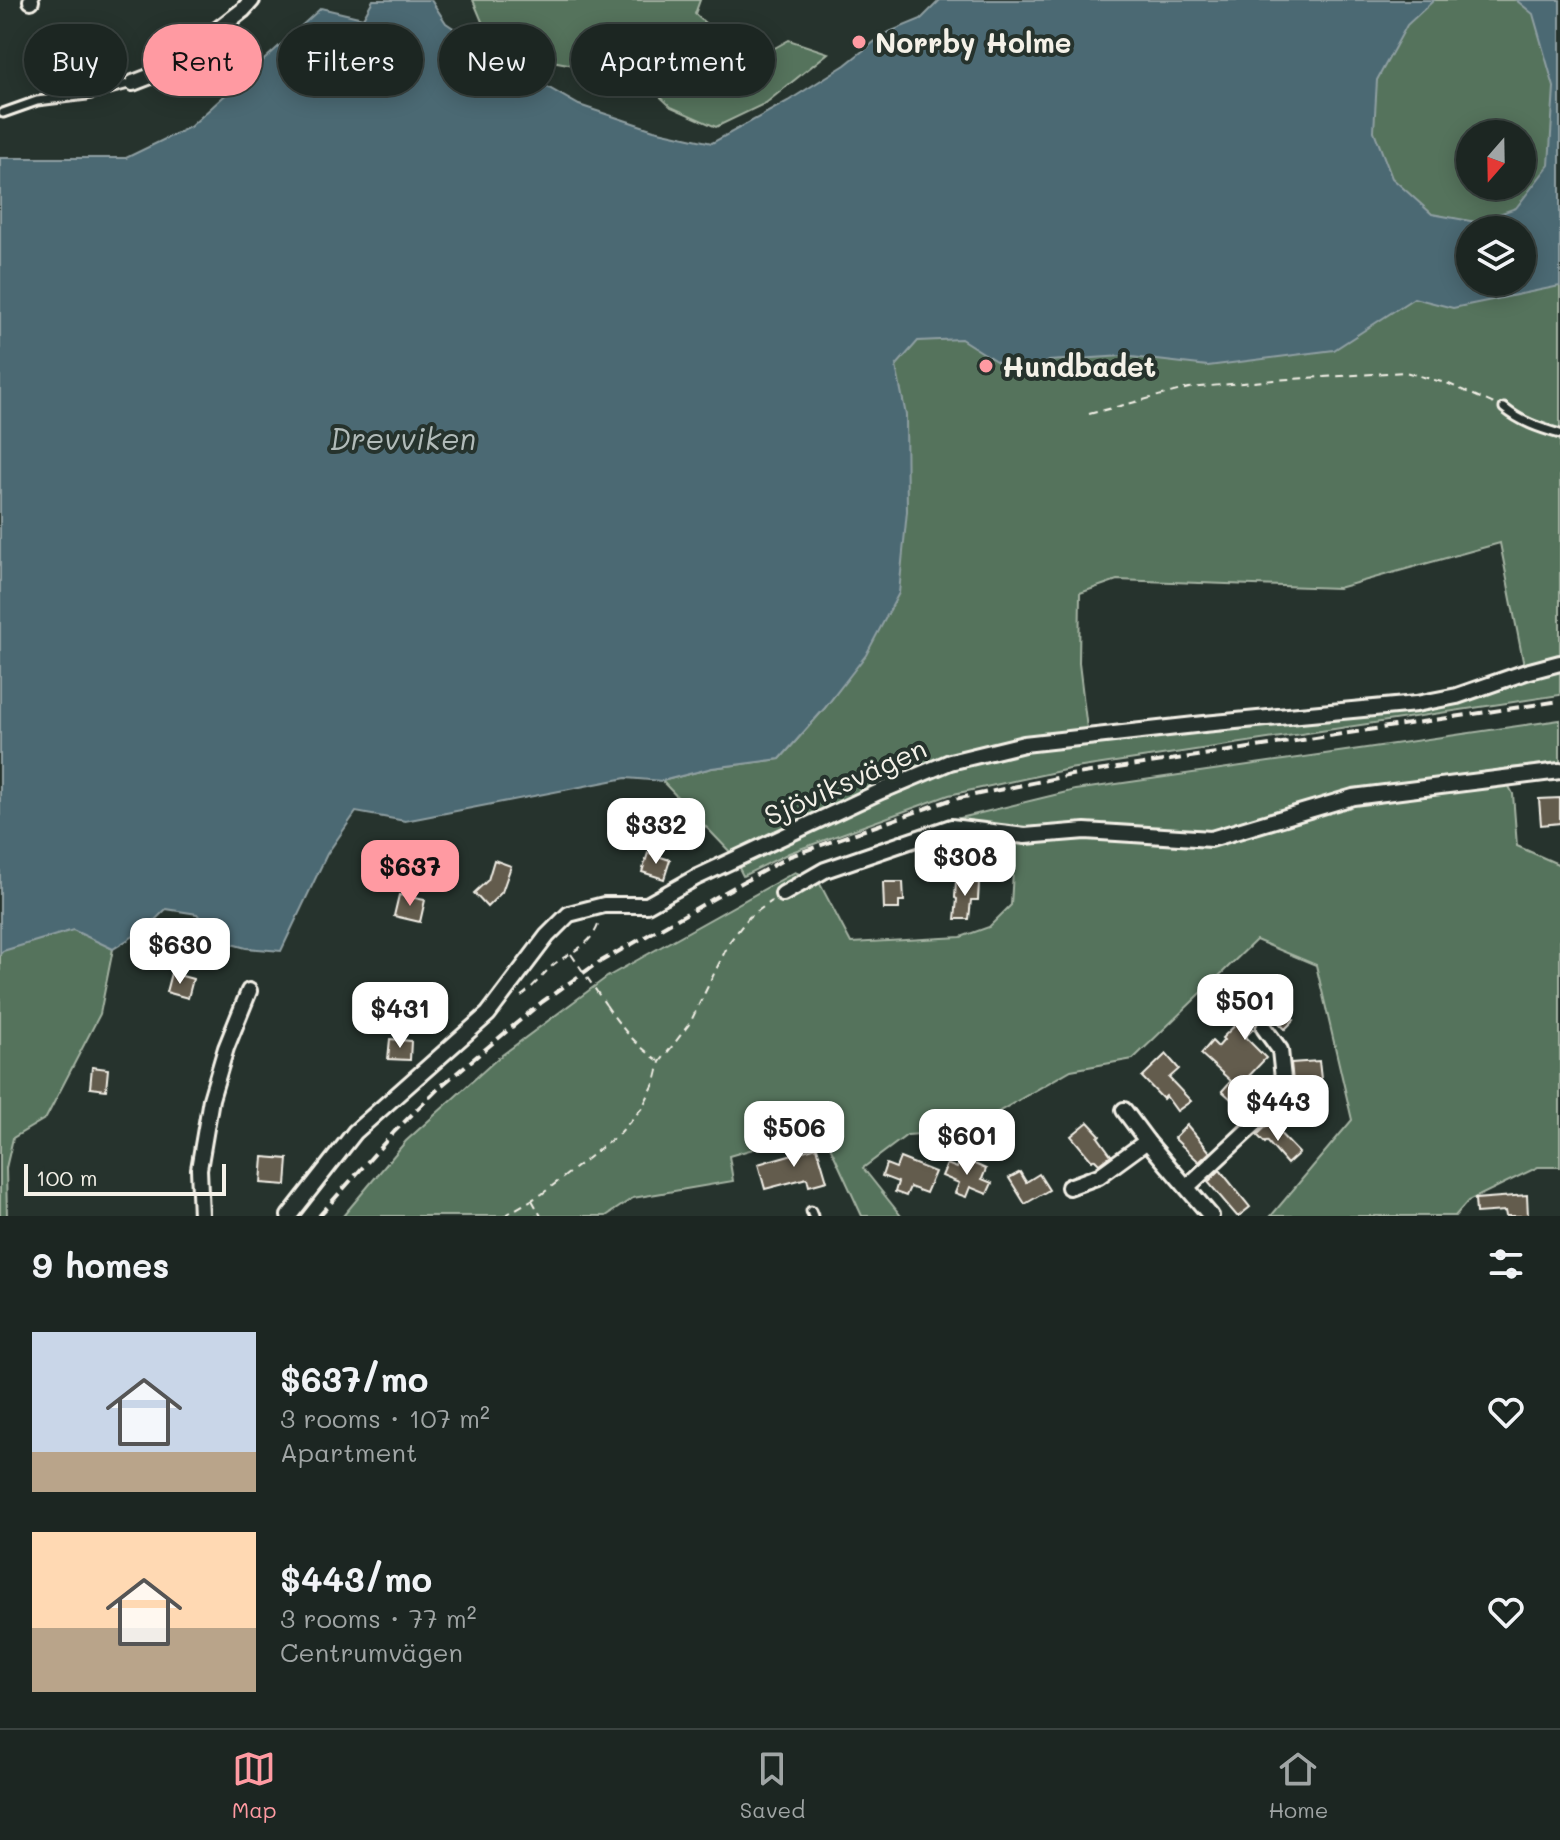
<!DOCTYPE html>
<meta charset="utf-8">
<style>
body{margin:0;font-family:Mali,sans-serif;background:#252e2a;color:#f1f3f6;height:100vh;display:flex;flex-direction:column;font-size:30px;white-space:nowrap}
*{box-sizing:border-box;margin:0}
p{font-size:26px;color:#a0a5a5}
.icon{flex:none;width:44px;height:44px;fill:none;stroke:currentColor;stroke-width:2;stroke-linecap:round;stroke-linejoin:round}
.map{position:relative;height:1216px;overflow:hidden}
.details{display:flex;flex-direction:column;background:#1c2622;flex:1}
.details>*{flex:none}
.top-card{position:absolute;left:24px;top:24px;width:800px;height:72px;display:flex;gap:16px}
.needle{width:52px;rotate:200deg}
.tools{position:absolute;left:1456px;top:120px;display:grid;gap:16px}
.tools a{display:grid;place-items:center;width:80px;height:80px;border-radius:50%;background:#1c2622;box-shadow:0 4px 20px #0003,0 0 0 2px #3a4340;font-size:40px}
.scale{position:absolute;left:24px;bottom:20px;width:202px;box-sizing:border-box;padding-left:8px;border:4px solid #f4f1e8;border-top:0;font-size:22px;line-height:28px;white-space:nowrap;color:#f4f1e8;-webkit-text-stroke:6px #26332d;paint-order:stroke}
.price{position:absolute;translate:-50% -68px;padding:0 18px;border-radius:16px;background:#fff;color:#222;font-size:26px;line-height:52px;filter:drop-shadow(0 2px 4px #0008)}
.price::after{content:'';position:absolute;left:50%;top:48px;width:24px;height:18px;margin-left:-12px;background:inherit;clip-path:polygon(0 0,100% 0,50% 100%)}
.price.active{background:#ff9aa2;color:#111}
ul{padding:0;list-style:none}
li{display:flex;align-items:center;gap:24px;height:200px;padding:0 32px}
li span{display:grid;place-items:center;flex:none;width:224px;height:160px;border-radius:0px;color:#555}
li>.icon{margin-inline-start:auto}
span .icon{width:96px;height:96px;fill:#fffc;stroke-width:1}
li b{font-size:34px}
h2{display:flex;justify-content:space-between;align-items:center;height:96px;padding:0 32px;font-size:34px}
.pill{padding:0 28px;border-radius:36px;background:#1c2622;box-shadow:0 4px 20px #0003,0 0 0 2px #3a4340;font-size:28px;line-height:72px}
.pill.active{background:#ff9aa2;color:#111}
.dock{display:flex;justify-content:space-around;align-items:center;height:112px;border-top:2px solid #3a4340;background:#1c2622;font-size:22px;color:#a0a5a5}
.dock a{display:grid;justify-items:center;gap:4px}
.dock .active{color:#ff9aa2}
.map>svg:first-child{display:block}
.green{fill:#54735c;stroke:#a4b2a2;stroke-width:2;fill-rule:evenodd}
.water{fill:#4c6973;stroke:#8f9fa2;stroke-width:2;fill-rule:evenodd}
.building{fill:#645b4e;stroke:#f4f1e8;stroke-width:2}
.lines{fill:none;stroke-linecap:round;stroke-linejoin:round}
.lane-casing{stroke:#f4f1e8;stroke-width:13}
.street-casing{stroke:#f4f1e8;stroke-width:20}
.path{stroke:#f4f1e8;stroke-width:2;stroke-dasharray:8 6;stroke-linecap:butt}
.lane{stroke:#26332d;stroke-width:7}
.street{stroke:#26332d;stroke-width:14}
.rail{stroke:#f4f1e8;stroke-width:4;stroke-dasharray:12 6;stroke-linecap:butt}
.path-bridge{stroke:#f4f1e8;stroke-width:2;stroke-dasharray:8 6;stroke-linecap:butt}
.poi-dot{fill:#ff9aa2;stroke:#26332d;stroke-width:3}
.labels{text-anchor:middle;dominant-baseline:central;stroke-width:8;stroke-linejoin:round;paint-order:stroke}
.poi-label{font-size:28px;font-weight:bold;fill:#f4f1e8;stroke:#26332d;text-anchor:start}
.street-label{font-size:28px;fill:#f4f1e8;stroke:#26332d}
.water-label{font-size:30px;font-style:italic;fill:#b1bbb9;stroke:#26332d}
</style>
<div class="map">
<svg width="1560" height="1216" viewBox="0 0 1560 1216">
<rect width="100%" height="100%" fill="#26332d"/>
<filter id="ink" filterUnits="userSpaceOnUse"><feTurbulence type="fractalNoise" baseFrequency=".0125" numOctaves="2"/><feDisplacementMap in="SourceGraphic" scale="16" xChannelSelector="R" yChannelSelector="G"/><feConvolveMatrix kernelMatrix="1 2 1 2 8 2 1 2 1" color-interpolation-filters="sRGB"/></filter>
<g filter="url(#ink)">
<g class="green">
<polygon points="473,0 700,0 695,14 724,40 771,50 789,40 828,53 766,103 716,127 671,107 629,67 585,67 518,55 483,24"/>
<path d="M1156 0H1560V656L1524 666 1500 543 1338 588 1117 580 1080 593 1079 663 1087 729 1022 739 733 855 662 781 712 768 780 759 824 709 839 689 744 269ZM1470 134H1522V186H1470ZM1470 230H1522V282H1470Z"/>
<polygon points="0,524 102,943 113,949 100,1014 46,1118 13,1138 6,1168 7,1216 0,1216"/>
<polygon points="1560,667 1560,695 1069,769 949,795 789,853 743,876 736,862 950,766 1025,748 1416,707"/>
<polygon points="1560,720 1560,762 1500,769 1513,794 1517,846 1560,865 1560,1167 1538,1167 1468,1201 1455,1216 1271,1216 1352,1120 1316,965 1256,940 1133,1059 1071,1070 965,1131 907,1135 863,1168 901,1216 862,1216 822,1129 729,1156 733,1181 633,1198 606,1216 343,1216 406,1141 498,1058 607,977 795,872 819,882 851,943 961,937 989,927 1011,905 1013,871 960,846 952,820 1075,790"/>
</g>
<path class="water" d="M373 0H431L446 23 509 65 579 105 654 130 712 143 788 101 845 65 884 34 921 19 940 0H1434L1407 25 1377 80 1374 131 1392 178 1432 214 1476 222 1516 208 1549 165 1554 87 1533 14 1516 0H1560V286L1453 308 1414 298 1334 350 1208 366 1123 356 1049 361 1034 371 1015 373 961 339 918 341 896 366 906 415 907 511 899 593 866 655 824 709 780 759 712 768 662 781 626 778 405 821 356 812 327 854 281 951 246 948 217 940 197 914 166 909 148 927 113 949 73 930 3 951 0 954V158H126L190 127 321 8 363 18ZM1470 230H1522V282H1470Z"/>
<g class="building">
<polygon points="1560,798 1560,823 1541,825 1539,799"/>
<polygon points="648,853 670,860 664,879 642,872"/>
<polygon points="494,860 511,866 502,892 487,907 474,893 488,880"/>
<polygon points="956,881 979,883 978,900 971,900 969,919 955,919 957,899 955,898"/>
<polygon points="883,882 903,882 904,901 899,901 899,909 884,909"/>
<polygon points="399,895 425,900 420,922 394,916"/>
<polygon points="171,973 193,979 188,998 166,992"/>
<polygon points="1253,981 1261,990 1271,981 1284,994 1275,1002 1294,1020 1285,1029 1266,1010 1249,1026 1253,1029 1245,1037 1266,1058 1247,1078 1252,1083 1246,1089 1254,1097 1242,1109 1222,1091 1231,1081 1201,1054 1212,1041 1218,1047 1224,1040 1222,1038 1252,1009 1238,994"/>
<polygon points="390,1039 411,1041 410,1060 388,1059"/>
<polygon points="1166,1054 1179,1069 1169,1078 1191,1101 1177,1111 1166,1096 1163,1099 1142,1077"/>
<polygon points="1319,1061 1321,1079 1293,1082 1291,1063"/>
<polygon points="92,1067 108,1069 106,1090 90,1088"/>
<polygon points="1088,1122 1100,1135 1098,1137 1111,1155 1099,1164 1094,1159 1092,1161 1071,1136"/>
<polygon points="1270,1123 1299,1153 1287,1164 1267,1141 1265,1143 1257,1135"/>
<polygon points="1187,1125 1210,1152 1199,1162 1174,1138"/>
<polygon points="817,1147 827,1181 809,1186 807,1178 765,1189 758,1164"/>
<polygon points="263,1157 288,1159 286,1185 261,1183"/>
<polygon points="900,1158 935,1172 926,1193 910,1187 906,1196 895,1192 898,1182 882,1176 886,1164 896,1168"/>
<polygon points="961,1158 986,1169 982,1179 992,1183 987,1194 970,1187 966,1197 955,1193 959,1183 942,1176 947,1164 957,1168"/>
<polygon points="1220,1170 1250,1207 1239,1216 1237,1216 1208,1182"/>
<polygon points="1020,1172 1026,1182 1039,1174 1049,1190 1025,1204 1009,1178"/>
<polygon points="1527,1195 1528,1216 1506,1216 1505,1211 1476,1213 1475,1199"/>
</g>
<g class="lines">
<g class="lane-casing">
<g id="lane">
<polyline points="3,113 37,101 87,95 132,83"/>
<path d="M1504 408C1521 422 1539 428 1560 434"/>
<polyline points="811,1211 813,1216"/>
</g>
</g>
<g class="street-casing">
<g id="street">
<polyline points="31,1 31,0"/>
<polyline points="133,83 164,71 243,10 252,0"/>
<polyline points="783,894 825,870 951,827 1025,836 1085,831 1211,839 1353,797 1560,771"/>
<polyline points="1124,1110 1147,1141 1211,1216"/>
<polyline points="1069,1187 1099,1176 1147,1141"/>
<polyline points="1187,1187 1277,1103 1284,1088 1280,1050 1264,1028"/>
<polyline points="201,1216 199,1169 211,1099 226,1048 249,991"/>
<polyline points="289,1216 355,1132 488,1014 547,936 569,914 604,905 647,905 695,878 881,791 950,762 1024,744 1204,724 1416,704 1457,696 1526,672 1560,663"/>
</g>
</g>
<g class="path">
<polyline points="1089,414 1189,388 1274,380 1405,372 1449,384 1494,404"/>
<path d="M521 996C533 988 542 975 553 965 571 951 592 946 599 922"/>
<path d="M606 1005C622 1029 635 1044 659 1061"/>
<polyline points="532,1200 541,1216"/>
<polyline points="504,1216 542,1194 620,1133 642,1108 655,1082 660,1062 690,1023 730,941 749,917 772,901"/>
</g>
<use href="#lane" class="lane"/>
<use href="#street" class="street"/>
<polyline class="rail" points="319,1216 395,1131 441,1086 542,1002 596,964 790,856 950,800 1071,775 1560,701"/>
<polyline class="path-bridge" points="571,954 606,1005"/>
</g>
</g>
<g class="poi-dot">
<circle cx="859" cy="42" r="8"/>
<circle cx="986" cy="366" r="8"/>
</g>
<g class="labels">
<g class="poi-label">
<text x="875" y="42">Norrby Holme</text>
<text x="1002" y="366">Hundbadet</text>
</g>
<g class="street-label">
<text transform="translate(845 781) rotate(-24)">Sjöviksvägen</text>
</g>
<g class="water-label">
<text x="403" y="438">Drevviken</text>
</g>
</g>
</svg>
<div class="tools">
<a><svg class="needle" viewBox="-14 -14 28 28"><path d="M0-13l5 13h-10z" fill="#e53935"/><path d="M0 13l5-13h-10z" fill="#a0a5a5"/></svg></a>
<a><svg class="icon" aria-label="layers" viewBox="0 0 24 24"><path d="M12 4l9 5-9 5-9-5zM3 14l9 5 9-5"/></svg></a>
</div>
<div class="scale">100 m</div>
<b class="price" style="left:656px;top:866px">$332</b>
<b class="price" style="left:965px;top:898px">$308</b>
<b class="price active" style="left:410px;top:908px">$637</b>
<b class="price" style="left:180px;top:986px">$630</b>
<b class="price" style="left:1245px;top:1042px">$501</b>
<b class="price" style="left:400px;top:1050px">$431</b>
<b class="price" style="left:1278px;top:1143px">$443</b>
<b class="price" style="left:794px;top:1169px">$506</b>
<b class="price" style="left:967px;top:1177px">$601</b>
<div class="top-card">
<a class="pill">Buy</a>
<a class="pill active">Rent</a>
<a class="pill">Filters</a>
<a class="pill">New</a>
<a class="pill">Apartment</a>
</div>
</div>
<section class="details">
<h2>9 homes<svg class="icon" aria-label="filters" viewBox="0 0 24 24"><path d="M4 7h16M4 17h16"/><circle cx="9" cy="7" r="2"/><circle cx="15" cy="17" r="2"/></svg></h2>
<ul>
<li><span style="background:linear-gradient(#c9d6e8 75%,#b9a48a 0)"><svg class="icon" aria-label="home" viewBox="0 0 24 24"><path d="M3 11l9-7 9 7M6 9v11h12V9"/></svg></span><div><b>$637/mo</b><p>3 rooms · 107 m²</p><p>Apartment</p></div><svg class="icon" aria-label="heart" viewBox="0 0 24 24"><path d="M12 20l-8-8c-3-5 5-10 8-4 3-6 11-1 8 4z"/></svg></li>
<li><span style="background:linear-gradient(#ffd9b3 60%,#b9a48a 0)"><svg class="icon" aria-label="home" viewBox="0 0 24 24"><path d="M3 11l9-7 9 7M6 9v11h12V9"/></svg></span><div><b>$443/mo</b><p>3 rooms · 77 m²</p><p>Centrumvägen</p></div><svg class="icon" aria-label="heart" viewBox="0 0 24 24"><path d="M12 20l-8-8c-3-5 5-10 8-4 3-6 11-1 8 4z"/></svg></li>
</ul>
</section>
<nav class="dock">
<a class="active"><svg class="icon" aria-label="map" viewBox="0 0 24 24"><path d="M3 6l6-2 6 2 6-2v14l-6 2-6-2-6 2zM9 4v14M15 6v14"/></svg>Map</a>
<a><svg class="icon" aria-label="saved" viewBox="0 0 24 24"><path d="M7 4h10v16l-5-4-5 4z"/></svg>Saved</a>
<a><svg class="icon" aria-label="home" viewBox="0 0 24 24"><path d="M3 11l9-7 9 7M6 9v11h12V9"/></svg>Home</a>
</nav>
